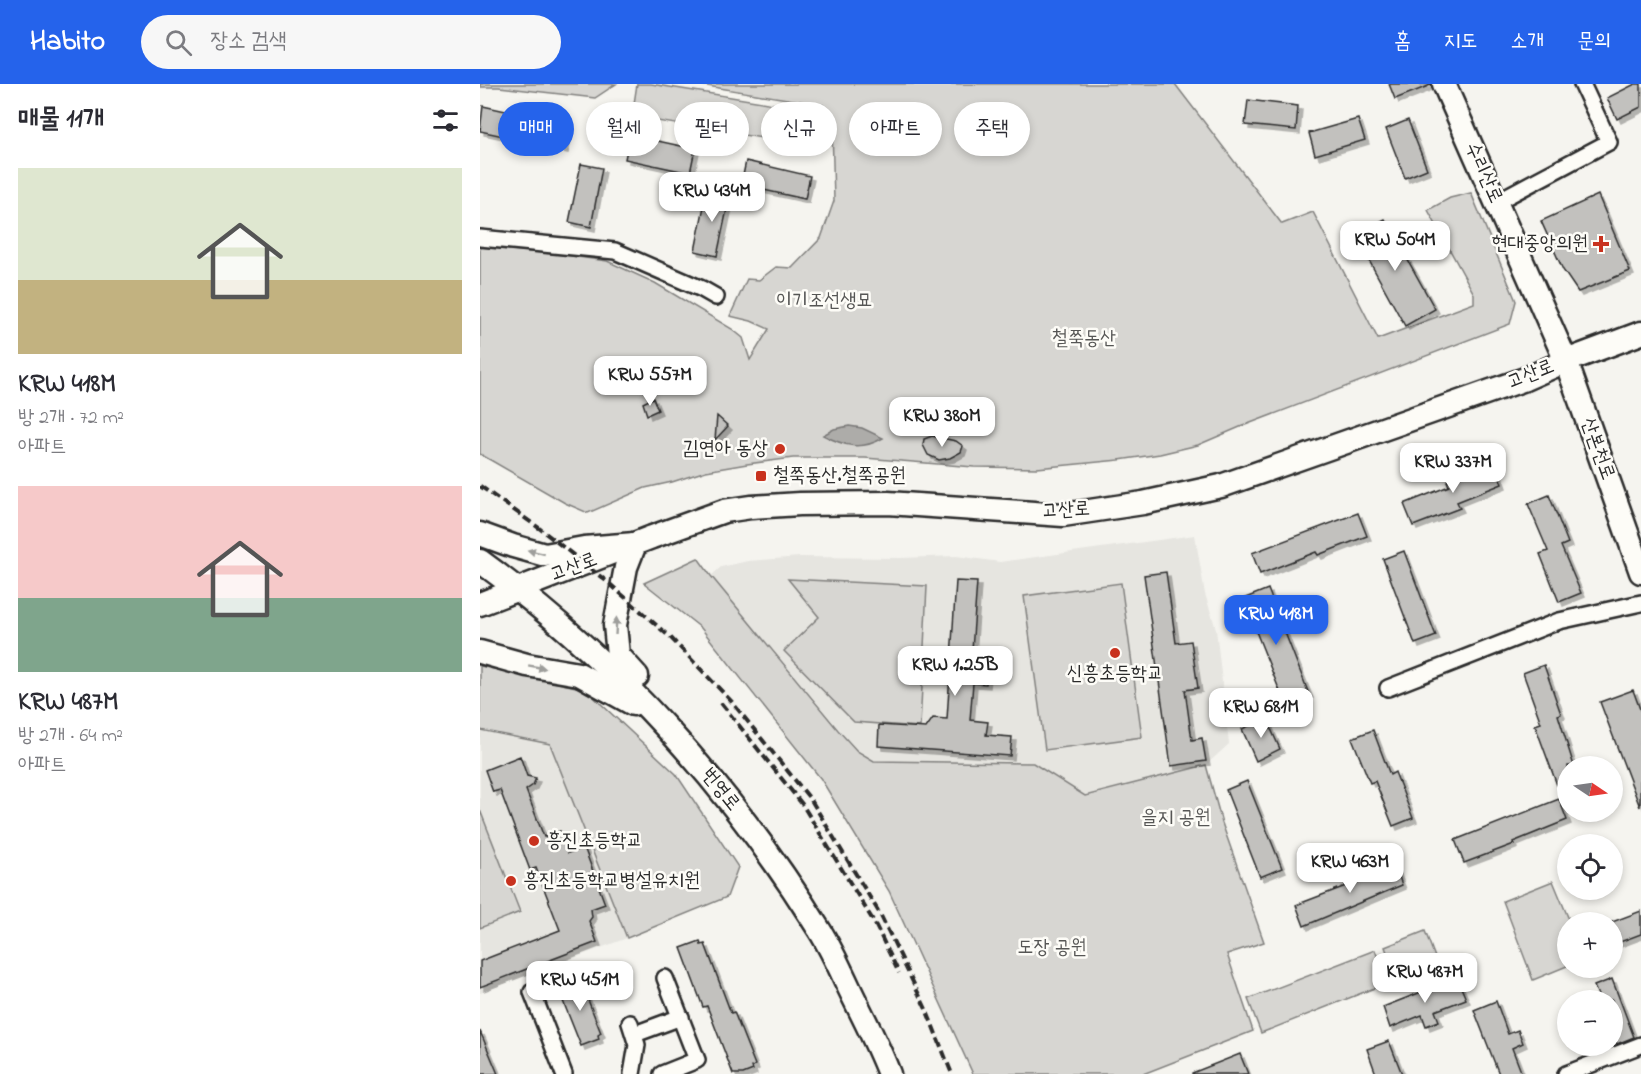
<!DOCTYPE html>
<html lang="ko">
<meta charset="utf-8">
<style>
body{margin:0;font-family:"Indie Flower","Poor Story",sans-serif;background:#f7f7f7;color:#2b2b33;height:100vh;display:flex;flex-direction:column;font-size:22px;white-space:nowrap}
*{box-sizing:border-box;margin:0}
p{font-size:20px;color:#7c7c81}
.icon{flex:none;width:33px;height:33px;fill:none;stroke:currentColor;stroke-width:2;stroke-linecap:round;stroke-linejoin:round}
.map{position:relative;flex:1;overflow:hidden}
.sheet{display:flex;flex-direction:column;background:#fff;width:480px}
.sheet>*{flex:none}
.hud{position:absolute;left:18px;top:18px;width:570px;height:54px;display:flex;gap:12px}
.needle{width:39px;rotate:103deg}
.controls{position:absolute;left:1077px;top:672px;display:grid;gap:12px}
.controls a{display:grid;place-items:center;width:66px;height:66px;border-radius:50%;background:#fff;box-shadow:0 3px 9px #0003;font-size:30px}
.price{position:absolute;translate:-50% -51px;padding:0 14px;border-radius:12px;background:#fff;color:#222;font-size:20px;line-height:39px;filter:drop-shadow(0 2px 3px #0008)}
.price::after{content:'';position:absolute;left:50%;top:36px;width:18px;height:14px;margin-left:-9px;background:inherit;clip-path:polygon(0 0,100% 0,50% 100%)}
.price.on{background:#2563eb;color:#fff}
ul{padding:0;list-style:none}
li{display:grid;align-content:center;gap:12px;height:318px;padding:0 18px}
li span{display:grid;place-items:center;height:186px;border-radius:0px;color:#555}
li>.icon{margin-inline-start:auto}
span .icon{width:108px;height:108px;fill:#fffc;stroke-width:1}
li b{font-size:26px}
h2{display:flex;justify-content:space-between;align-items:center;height:72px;padding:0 18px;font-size:26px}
.chip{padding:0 21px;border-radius:27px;background:#fff;box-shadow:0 3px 9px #0003;font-size:21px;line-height:54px}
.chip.on{background:#2563eb;color:#fff}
header{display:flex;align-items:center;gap:36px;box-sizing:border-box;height:84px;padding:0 30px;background:#2563eb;color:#fff}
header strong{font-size:28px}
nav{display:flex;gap:33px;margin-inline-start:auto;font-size:21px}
.search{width:420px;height:54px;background:#f7f7f7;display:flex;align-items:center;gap:15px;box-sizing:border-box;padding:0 21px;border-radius:33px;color:#7c7c81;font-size:22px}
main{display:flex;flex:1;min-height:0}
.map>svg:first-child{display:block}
.built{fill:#e6e5e0}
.green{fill:#d7d6d2;stroke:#81807e;stroke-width:1.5}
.water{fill:#adaca9;stroke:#797877;stroke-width:1.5}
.building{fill:#c2c1be;stroke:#2b2b2b;stroke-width:1.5;filter:url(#shadow)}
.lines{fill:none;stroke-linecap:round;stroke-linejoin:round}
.street-casing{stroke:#2b2b2b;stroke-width:20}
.secondary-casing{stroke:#2b2b2b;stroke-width:27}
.street{stroke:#fdfcf7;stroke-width:15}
.secondary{stroke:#fdfcf7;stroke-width:22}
.rail{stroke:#2b2b2b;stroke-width:4;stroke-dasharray:9 4.5;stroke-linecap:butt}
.oneway{fill:#9e9e9b}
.poi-dot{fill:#c8321e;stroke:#fdfcf7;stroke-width:2}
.labels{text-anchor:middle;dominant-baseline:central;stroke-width:5;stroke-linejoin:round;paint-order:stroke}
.street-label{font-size:20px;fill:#2b2b2b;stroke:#fdfcf7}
.poi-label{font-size:20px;fill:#2b2b2b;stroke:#fdfcf7;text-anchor:start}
.park-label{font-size:20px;fill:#565655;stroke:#fdfcf7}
</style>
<header>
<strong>Habito</strong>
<div class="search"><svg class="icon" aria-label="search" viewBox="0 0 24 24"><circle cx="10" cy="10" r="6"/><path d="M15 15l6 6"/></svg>장소 검색</div>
<nav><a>홈</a><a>지도</a><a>소개</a><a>문의</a></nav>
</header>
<main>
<section class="sheet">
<h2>매물 11개<svg class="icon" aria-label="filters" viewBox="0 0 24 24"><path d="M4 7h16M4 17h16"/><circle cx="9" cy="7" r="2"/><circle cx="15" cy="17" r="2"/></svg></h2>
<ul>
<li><span style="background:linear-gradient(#dfe7d0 60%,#c2b280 0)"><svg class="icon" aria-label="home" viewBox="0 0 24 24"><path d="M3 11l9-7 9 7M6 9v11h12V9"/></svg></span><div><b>KRW 418M</b><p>방 2개 · 72 m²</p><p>아파트</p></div></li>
<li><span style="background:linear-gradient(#f6c9c9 60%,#7fa58c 0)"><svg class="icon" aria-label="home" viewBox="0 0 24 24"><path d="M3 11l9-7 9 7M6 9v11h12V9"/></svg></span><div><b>KRW 487M</b><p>방 2개 · 64 m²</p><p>아파트</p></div></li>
</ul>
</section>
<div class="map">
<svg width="1161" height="990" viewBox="0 0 1161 990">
<defs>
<filter id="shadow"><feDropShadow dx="4" dy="4" stdDeviation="0" flood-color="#0004"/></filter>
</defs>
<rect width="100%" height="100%" fill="#f5f4ef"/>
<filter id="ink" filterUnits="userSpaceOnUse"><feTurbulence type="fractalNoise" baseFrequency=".0167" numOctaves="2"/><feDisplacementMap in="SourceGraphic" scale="12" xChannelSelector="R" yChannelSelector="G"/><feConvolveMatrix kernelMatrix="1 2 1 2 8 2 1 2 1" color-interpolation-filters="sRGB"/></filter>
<g filter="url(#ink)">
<g class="built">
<polygon points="715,451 725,510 736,545 749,660 726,681 605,712 553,679 394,677 377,667 231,492 241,483 268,477 320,473 421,474 476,472 520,478"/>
<polygon points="0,646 70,660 147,854 0,909"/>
</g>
<g class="green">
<polygon points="0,0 136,0 115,14 19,3 0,3"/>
<polygon points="157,0 171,0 294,20 288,55 152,33"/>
<polygon points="215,0 695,0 802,140 833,128 898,255 994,219 994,210 948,126 970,114 991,109 1036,217 1030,240 760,343 718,361 680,370 639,376 557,384 494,383 385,374 313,374 267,380 226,387 192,398 165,404 108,429 85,419 0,370 0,163 84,171 127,177 175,199 252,245 263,254 270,276 289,245 271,237 250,232 267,195 279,196 296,183 312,184 341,154 354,117 352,42 343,21"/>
<polygon points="302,31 340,35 336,67 298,63"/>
<polygon points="218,474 231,492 358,646 377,667 394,677 553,679 605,712 726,681 742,739 784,858 747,870 773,947 663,990 493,990 409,807 341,695 221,544 164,499"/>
<polygon points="308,495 447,502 440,643 374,638 304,567 339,533"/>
<polygon points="641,499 662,653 565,666 544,512"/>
<polygon points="0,582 105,605 196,690 258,783 247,813 147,854 70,660 0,646"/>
<polygon points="0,726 40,828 0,844"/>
<polygon points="1073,797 1090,838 1088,838 1087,882 1053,896 1023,817"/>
<polygon points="945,847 956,876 916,892 905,863"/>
<polygon points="895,866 907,899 781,949 768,915"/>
</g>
<path class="water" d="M369 342 382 344 403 354C381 367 364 362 343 351L354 345Z"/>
<g class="building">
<polygon points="909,0 951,0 951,1 915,15"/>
<polygon points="1155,0 1161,0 1161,23 1137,35 1127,14"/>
<polygon points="768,16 818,22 816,46 765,41"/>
<polygon points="3,22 90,41 84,65 0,47"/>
<polygon points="878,35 885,56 835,71 829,49"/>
<polygon points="928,36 947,85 925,94 906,45"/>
<polygon points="150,51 215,65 210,89 145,75"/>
<polygon points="266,77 330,92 325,115 261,101"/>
<polygon points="101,80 122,84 111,143 89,138"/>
<polygon points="227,107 250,111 237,172 215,167"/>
<polygon points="1118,111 1150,187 1098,208 1083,186 1061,137"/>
<polygon points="905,135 955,225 925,242 875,151"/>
<polygon points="173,314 178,326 167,331 163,319"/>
<polygon points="237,332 248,342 235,356"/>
<polygon points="452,352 476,357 483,362 481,368 470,374 459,376 448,371 443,361 444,355"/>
<polygon points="1014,378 1022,400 977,418 980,424 933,442 924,420 969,402 967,397"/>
<polygon points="1069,411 1088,459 1081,462 1101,509 1079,518 1060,470 1068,467 1048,420"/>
<polygon points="878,429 887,452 838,471 836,468 780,490 772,469"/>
<polygon points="924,467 956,552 935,560 903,475"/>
<polygon points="686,488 696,559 711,557 718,604 705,606 712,656 722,654 726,677 691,682 664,491"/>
<polygon points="476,497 497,498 491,580 508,581 506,600 493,599 490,636 508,638 506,651 532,653 530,672 398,662 399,641 446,644 453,634 467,635"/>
<polygon points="788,505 829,610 805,620 763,515"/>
<polygon points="1064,581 1081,630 1078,631 1094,682 1088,682 1088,697 1077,701 1055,641 1061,639 1043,589"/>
<polygon points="1153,606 1161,628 1160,723 1120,618"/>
<polygon points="786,634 800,665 776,677 762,645"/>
<polygon points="893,646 910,691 915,688 933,734 913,742 895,697 890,699 872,654"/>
<polygon points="40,672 47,692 56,694 53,701 46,706 64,753 80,747 88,769 104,763 125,820 111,825 112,833 109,837 117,858 0,903 0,877 80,846 56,784 50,786 20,706 13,708 5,686"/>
<polygon points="767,697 802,784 780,793 746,706"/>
<polygon points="1079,715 1087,736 1033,758 1034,760 984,779 975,756"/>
<polygon points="914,779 922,801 824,842 816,821 871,800 870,796"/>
<polygon points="1161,827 1161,850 1132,861 1132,838"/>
<polygon points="220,857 221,861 225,860 251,929 254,928 275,981 272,983 273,986 263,990 253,990 227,922 223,923 201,864"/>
<polygon points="977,894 986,915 955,927 959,937 946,942 942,931 910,944 903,923"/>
<polygon points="96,895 97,899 101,898 121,949 118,951 119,955 101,962 77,902"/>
<polygon points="1132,895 1154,953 1137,960 1132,949 1132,916 1120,916 1114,902"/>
<polygon points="1016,917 1028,950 1038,946 1043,959 1032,964 1042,990 1019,990 994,926"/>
<polygon points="0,947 18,990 0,990"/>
<polygon points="909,957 922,990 896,990 887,965"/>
<polygon points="760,970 768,990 712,990 712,989"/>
</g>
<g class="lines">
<g class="street-casing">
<g id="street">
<polyline points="1016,118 1129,58 1102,0"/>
<polyline points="0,154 135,167 222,205 236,213"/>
<polyline points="908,604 1079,537 1161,519"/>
<polyline points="52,908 84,990"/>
<polyline points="150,939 157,961 152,990"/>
<polyline points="155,950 201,933"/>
<polyline points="182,990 217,976 185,894"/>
<polyline points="1086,990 1161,961"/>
</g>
</g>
<g class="secondary-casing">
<g id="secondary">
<polyline points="964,0 1086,277 1161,488"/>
<polyline points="0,450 33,462 65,471 104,464 155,460 146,483 135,541 138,571 157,592"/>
<path d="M0 477C136 576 251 703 340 847 352 866 361 887 371 908 384 935 398 961 409 990"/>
<polyline points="0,520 172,453 244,427 271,423 320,420 408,419 583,431 663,419 741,402 1045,295 1086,277 1161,249"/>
<polyline points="0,568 47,581 99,590 153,620"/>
</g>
</g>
<use href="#street" class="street"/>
<use href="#secondary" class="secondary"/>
<g class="rail">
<polyline points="0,402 59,444 130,500 191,554 252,618 331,716 400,830 446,925 472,990"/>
<polyline points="241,619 322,720 394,838 419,889"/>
</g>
</g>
<defs><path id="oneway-solid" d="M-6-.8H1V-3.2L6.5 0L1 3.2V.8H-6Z" transform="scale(1.5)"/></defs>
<g class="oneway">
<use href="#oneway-solid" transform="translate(56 468) rotate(-167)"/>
<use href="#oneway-solid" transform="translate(136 542) rotate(-87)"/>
<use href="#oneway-solid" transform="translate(57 583) rotate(10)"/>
</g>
</g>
<g class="poi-dot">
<path d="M1118 151h6v6h6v6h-6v6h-6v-6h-6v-6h6z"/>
<circle cx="300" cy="365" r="6"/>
<rect x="275" y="386" width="12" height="12" rx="3"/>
<circle cx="635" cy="569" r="6"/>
<circle cx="54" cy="757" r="6"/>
<circle cx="31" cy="797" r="6"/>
</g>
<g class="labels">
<g class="street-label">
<text transform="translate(1003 89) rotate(66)">수리산로</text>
<text transform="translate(1051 291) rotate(-22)">고산로</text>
<text transform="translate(1117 365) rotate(70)">산본천로</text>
<text transform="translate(586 427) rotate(-3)">고산로</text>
<text transform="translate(94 484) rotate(-21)">고산로</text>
<text transform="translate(240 706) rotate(51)">번영로</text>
</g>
<g class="poi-label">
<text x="1108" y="160" text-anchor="end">현대중앙의원</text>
<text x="288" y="365" text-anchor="end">김연아 동상</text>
<text x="293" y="392">철쭉동산.철쭉공원</text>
<text x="635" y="590" text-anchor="middle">신흥초등학교</text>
<text x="66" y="757">흥진초등학교</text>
<text x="43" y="797">흥진초등학교병설유치원</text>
</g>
<g class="park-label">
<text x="344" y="217">이기조선생묘</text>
<text x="604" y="255">철쭉동산</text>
<text x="696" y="734">을지 공원</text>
<text x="572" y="864">도장 공원</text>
</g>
</g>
</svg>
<div class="controls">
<a><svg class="needle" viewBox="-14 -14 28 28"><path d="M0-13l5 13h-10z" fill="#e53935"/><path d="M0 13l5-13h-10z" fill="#7c7c81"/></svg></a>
<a><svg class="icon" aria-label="locate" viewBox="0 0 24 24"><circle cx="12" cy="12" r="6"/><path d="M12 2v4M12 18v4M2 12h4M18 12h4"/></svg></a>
<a>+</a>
<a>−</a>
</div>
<b class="price" style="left:232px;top:139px">KRW 434M</b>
<b class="price" style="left:915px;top:188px">KRW 504M</b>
<b class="price" style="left:170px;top:323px">KRW 557M</b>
<b class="price" style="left:462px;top:364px">KRW 380M</b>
<b class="price" style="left:973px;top:410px">KRW 337M</b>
<b class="price on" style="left:796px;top:562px">KRW 418M</b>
<b class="price" style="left:475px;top:613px">KRW 1.25B</b>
<b class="price" style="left:781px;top:655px">KRW 681M</b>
<b class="price" style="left:870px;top:810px">KRW 463M</b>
<b class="price" style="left:945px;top:920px">KRW 487M</b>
<b class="price" style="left:100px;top:928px">KRW 451M</b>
<div class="hud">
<a class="chip on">매매</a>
<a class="chip">월세</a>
<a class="chip">필터</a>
<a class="chip">신규</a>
<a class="chip">아파트</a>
<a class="chip">주택</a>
</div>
</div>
</main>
